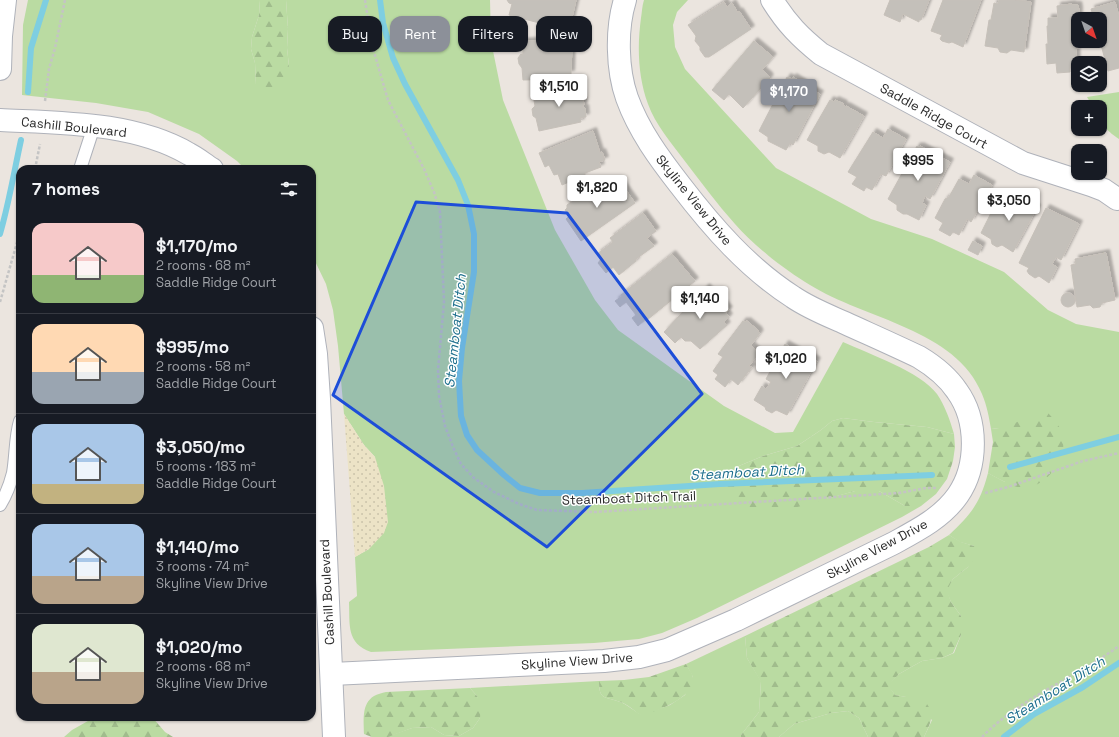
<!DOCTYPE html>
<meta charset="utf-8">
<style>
body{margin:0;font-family:"Space Grotesk",sans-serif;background:#242831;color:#f1f3f6;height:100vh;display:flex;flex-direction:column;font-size:15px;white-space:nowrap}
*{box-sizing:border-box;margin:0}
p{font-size:13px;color:#9ea1a6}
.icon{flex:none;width:22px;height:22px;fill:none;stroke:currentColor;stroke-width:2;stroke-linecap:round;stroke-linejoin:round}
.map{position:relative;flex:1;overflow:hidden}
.side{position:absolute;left:16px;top:165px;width:300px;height:556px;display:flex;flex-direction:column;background:#171b24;border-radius:12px;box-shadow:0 1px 3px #0004}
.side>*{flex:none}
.top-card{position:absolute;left:328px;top:16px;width:380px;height:36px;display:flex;gap:8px}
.needle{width:26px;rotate:140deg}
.controls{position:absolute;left:1071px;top:12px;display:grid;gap:8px}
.controls a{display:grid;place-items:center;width:36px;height:36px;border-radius:8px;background:#171b24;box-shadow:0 1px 3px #0004;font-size:20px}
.price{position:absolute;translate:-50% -34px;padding:0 9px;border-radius:4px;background:#fff;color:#222;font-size:13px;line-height:26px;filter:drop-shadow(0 1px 2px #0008)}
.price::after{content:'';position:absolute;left:50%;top:24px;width:12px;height:9px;margin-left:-6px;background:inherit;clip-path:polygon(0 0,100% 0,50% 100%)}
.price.selected{background:#8c9099;color:#fff}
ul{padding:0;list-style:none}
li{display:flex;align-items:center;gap:12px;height:100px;padding:0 16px}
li+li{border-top:1px solid #363941}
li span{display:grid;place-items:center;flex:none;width:112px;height:80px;border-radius:12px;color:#555}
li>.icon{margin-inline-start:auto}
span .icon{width:48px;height:48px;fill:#fffc;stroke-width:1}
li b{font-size:17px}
h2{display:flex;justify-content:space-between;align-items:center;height:48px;padding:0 16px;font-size:17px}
.tag{padding:0 14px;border-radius:12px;background:#171b24;box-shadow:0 1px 3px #0004;font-size:14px;line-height:36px}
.tag.selected{background:#8c9099;color:#fff}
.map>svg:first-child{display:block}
.grass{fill:#badba2}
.forest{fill:url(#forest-firs)}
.sand{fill:url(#sand-dots)}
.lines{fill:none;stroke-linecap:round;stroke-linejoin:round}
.stream{stroke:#7ecee1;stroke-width:6}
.building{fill:#c4c0ba;stroke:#c6c0b9;filter:url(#shadow)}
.lane-casing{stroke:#afb2ba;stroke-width:14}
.street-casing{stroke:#afb2ba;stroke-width:24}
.secondary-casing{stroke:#afb2ba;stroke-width:24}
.path{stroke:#c4c4c4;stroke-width:2.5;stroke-dasharray:3 2;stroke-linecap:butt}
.lane{stroke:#fff;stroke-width:12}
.street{stroke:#fff;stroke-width:22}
.secondary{stroke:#fff;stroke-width:22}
.marked{fill:#1d4ed8;fill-opacity:0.2;stroke:#1d4ed8;stroke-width:3;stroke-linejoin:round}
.labels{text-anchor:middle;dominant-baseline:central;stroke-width:3;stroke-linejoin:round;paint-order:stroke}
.street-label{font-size:13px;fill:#2b2b2b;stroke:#fff}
.water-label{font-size:14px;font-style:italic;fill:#1d6f8d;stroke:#fff}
</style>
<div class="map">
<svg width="1119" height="737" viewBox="0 0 1119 737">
<defs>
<pattern id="forest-firs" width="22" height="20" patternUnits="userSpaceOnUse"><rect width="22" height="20" fill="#badba2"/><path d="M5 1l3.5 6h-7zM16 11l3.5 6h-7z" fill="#a0bc8c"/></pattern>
<pattern id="sand-dots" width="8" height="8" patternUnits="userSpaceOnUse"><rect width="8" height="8" fill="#ece3c6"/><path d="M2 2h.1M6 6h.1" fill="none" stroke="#cbc3aa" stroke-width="1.8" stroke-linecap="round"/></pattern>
<filter id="shadow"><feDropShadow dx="3.5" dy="-3.5" stdDeviation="1" flood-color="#0004"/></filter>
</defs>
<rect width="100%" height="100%" fill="#ebe5df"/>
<g class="grass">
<path d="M28 0H260L259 15 252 37 251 49 255 63 256 85 289 66 287 48 288 29 286 0H490L491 41 503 100 555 230 595 300 618 330 724 406 775 433 793 432 843 342C869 354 921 372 937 394 945 406 950 420 954 434L927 427 874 422 843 418 832 421 821 430 797 446 763 456 734 468 825 499 855 491H879L905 506H921L902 517 697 618 662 633 639 639 594 643 371 652C346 643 350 625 349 602L357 596 355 557 369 549 375 457 364 445 344 414 338 346 333 310 326 284 312 255V169H245L237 161 199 134 148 112 96 103 22 95 23 25Z"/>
<path d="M644 0H688L677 12 673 25 675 47 685 69 776 168 871 219 932 239 1004 272 1048 310 1076 324 1119 332V737H924L932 720 906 697 895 695 887 685 899 674 922 661 942 658 954 653 961 635V616L951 602 946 590 953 579 968 567 974 546 960 542 949 535C971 514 980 504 988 473L1005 482 999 428 991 429C989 417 987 406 982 394 956 329 864 319 810 285 785 270 754 246 735 224 717 204 701 182 684 160 672 144 655 124 648 104 638 77 637 47 641 18 642 12 642 6 644 0Z"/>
<path d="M1119 92V139C1105 129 1100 125 1100 107H1093L1087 97Z"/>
<path d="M745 636 747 658 761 681 759 712 741 735V737H386L412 728 431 727 444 735 459 736 473 728 480 718 477 696 470 688 599 681C599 701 605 696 620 702 627 704 635 712 642 715L670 705 685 695 693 677 686 664Z"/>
<polygon points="848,711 859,718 868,737 779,737 794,724 831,713"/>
</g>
<g class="forest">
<polygon points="260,0 286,0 288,29 287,48 289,66 282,80 270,90 261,91 256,85 255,63 251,49 252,37 259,15"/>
<path d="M1047 412C1052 417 1059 425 1062 432 1069 455 1050 485 1025 488 1016 489 997 478 988 473L993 442 991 429 999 428Z"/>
<polygon points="843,418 874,422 927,427 954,434 955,447 953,461 947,479 936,494 921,506 905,506 879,491 855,491 794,508 759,509 736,505 726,491 727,476 734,468 763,456 797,446 821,430 832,421"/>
<path d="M949 535 961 542 974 546 977 555 968 567 953 579 947 590 951 602 961 616V635L953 653 942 658 922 661 899 674 888 685 895 695 924 700C936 714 931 722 924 737H868L859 718 848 711 831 713 794 724 779 737H741V735L759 712 761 682 747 658 745 636 929 547Z"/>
<path d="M686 664C688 668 693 674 693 678 695 698 656 711 642 716 635 712 628 704 620 702 605 696 599 701 599 681L624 680 649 677Z"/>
<path d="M470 688 477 696 481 706 480 718 473 728 459 736 444 735 431 727 412 728 388 737H372L364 734C364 721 361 704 374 696 377 694 382 693 386 692Z"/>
<polygon points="95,717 152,717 165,732 173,737 64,737 72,730"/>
</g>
<polygon class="sand" points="344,414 364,445 375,457 384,486 388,522 384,533 369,549 355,557"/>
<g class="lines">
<g class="stream">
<polyline points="380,0 383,23 393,58 405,84 458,180 468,205 474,234 474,272 462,348 459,381 461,416 467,435 477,450 504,475 520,488 540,493 582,493 720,484 932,475"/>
<polyline points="28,92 31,48 46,0"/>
<path d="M0 234C9 203 14 172 21 140"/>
<polyline points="1010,467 1119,437"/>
<polyline points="1004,737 1034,714 1083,687 1119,663"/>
</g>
</g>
<g class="building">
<polygon points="507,0 576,0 568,35 565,34 566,30 509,15 512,4 509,3"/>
<polygon points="890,0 929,0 921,20 919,20 919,22 903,14 900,22 884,15"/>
<polygon points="943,0 981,0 963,47 952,42 949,43 942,41 940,39 942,35 931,31"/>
<polygon points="999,0 1015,0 1031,2 1024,52 1011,50 1007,53 1000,52 998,48 985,46 989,20 991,20 994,3 998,4"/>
<polygon points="724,2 727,7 732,3 738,13 739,11 751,29 709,57 705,57 700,50 700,47 695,41 696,36 688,25"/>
<polygon points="1115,2 1119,17 1119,68 1108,71 1100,41 1100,19 1094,19 1091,9"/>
<polygon points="1072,4 1072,5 1078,5 1079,10 1078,41 1080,41 1081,48 1076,48 1077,67 1070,67 1070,72 1057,73 1056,63 1047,64 1046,44 1048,44 1047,26 1048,26 1048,18 1058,18 1057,6"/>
<polygon points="531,41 572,42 571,74 565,74 565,79 523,80 522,68 519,64 518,58 521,54 523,55 523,42"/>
<polygon points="754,41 773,57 762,70 769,76 769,77 770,78 743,108 729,94 724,100 712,90"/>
<polygon points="787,77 792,79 793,77 803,83 804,86 820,94 793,145 790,143 786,150 768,141 768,137 759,131"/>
<polygon points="581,85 584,105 583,105 583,108 585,108 586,117 580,118 581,122 539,131 536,118 533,116 532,109 535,106 533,95 538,94 537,93"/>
<polygon points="830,100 834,102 835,100 844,104 843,105 846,107 846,106 864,116 840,158 829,152 824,154 818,151 818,146 807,140"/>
<polygon points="888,129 906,139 886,176 881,174 872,190 866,187 864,191 852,184 857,177 848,172 873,132 883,138"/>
<polygon points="593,131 600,153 602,152 605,160 599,162 601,167 585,173 585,175 562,185 558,174 554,175 549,165 545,167 539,153"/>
<polygon points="917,146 919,147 920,146 950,162 930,199 925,196 922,203 926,205 919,220 907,214 903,214 897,210 897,205 888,199"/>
<polygon points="974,175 992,185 971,222 967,219 959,235 953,232 950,236 939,230 943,223 935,218 945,199 949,197 959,179 969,184"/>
<polygon points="600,182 607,192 621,183 635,203 581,241 566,219 569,216 565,210 567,208 567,205"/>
<polygon points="1009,194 1017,198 1016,199 1037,208 1013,252 1002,245 997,247 992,244 991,239 981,233 992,211 994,212 1002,196 1007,198"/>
<polygon points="1046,208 1079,224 1061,260 1056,257 1052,264 1057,267 1049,283 1039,276 1035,278 1029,274 1027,271 1029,268 1019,263"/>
<polygon points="643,213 656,231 647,238 654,246 636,259 636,261 619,275 613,267 606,273 598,263 601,259 597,254 613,242 610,238"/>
<polygon points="973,241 982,246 978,255 968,250"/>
<polygon points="1106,253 1115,300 1102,303 1100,307 1093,308 1090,305 1077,307 1071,265 1076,264 1075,259"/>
<polygon points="672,254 695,281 647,320 646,319 638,326 632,318 636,315 626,302 620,307 615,301 622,296 621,295"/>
<polygon points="706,287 722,304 723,303 729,310 726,313 729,317 724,322 727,325 700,349 691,341 685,341 681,337 675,343 664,332"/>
<circle cx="1068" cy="300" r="7"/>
<polygon points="743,321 745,322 747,321 759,331 758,332 760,333 751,345 759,353 749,366 752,367 738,385 731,379 725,387 715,379 718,375 713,371 723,357 718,354"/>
<polygon points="785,344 801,353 802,351 817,361 787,415 776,410 772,413 766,410 765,407 754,400 762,386 766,389 771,382 766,379"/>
</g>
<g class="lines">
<g class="lane-casing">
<g id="lane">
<polyline points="80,169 94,126"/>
<path d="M0 505C6 495 10 485 13 473 16 456 15 438 20 421"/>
</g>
</g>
<g class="street-casing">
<g id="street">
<path d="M772 0C787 24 800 37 821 54L1023 163 1091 185 1104 190 1117 199"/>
<polyline points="0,69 1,36 5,0"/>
<path d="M332 674 604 661 639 657 667 650 736 620 892 544C916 531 942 518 958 495 978 466 978 420 957 391 947 376 934 366 919 357 894 345 869 334 845 323 827 315 809 308 793 297 748 268 713 228 680 185 659 158 639 131 627 98 617 70 616 29 625 0"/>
</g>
</g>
<g class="secondary-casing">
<g id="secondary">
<path d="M0 120C62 123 134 122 189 154 197 158 204 164 212 169"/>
<polyline points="312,328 316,354 319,399 334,737"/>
</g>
</g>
<g class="path">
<polyline points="365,0 372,45 388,100 424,169 434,192 440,212 444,302 438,370 439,396 445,426 453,447 461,464 474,478 494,492 519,504 537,510 595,512 899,493 926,488 936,488"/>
<polyline points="45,101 49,69 55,48 65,0"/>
<polyline points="35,169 40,144"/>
<polyline points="0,302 20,232"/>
<polyline points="985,493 1008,487 1083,461 1119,453"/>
<path d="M982 737C1020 698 1075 678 1119 646"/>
</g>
<use href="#lane" class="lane"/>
<use href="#street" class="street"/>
<use href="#secondary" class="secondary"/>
</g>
<path class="marked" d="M416 202 567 213 702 394 547 547 333 395Z"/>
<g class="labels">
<g class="street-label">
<text transform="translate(934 116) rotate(29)">Saddle Ridge Court</text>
<text transform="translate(74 127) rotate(6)">Cashill Boulevard</text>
<text transform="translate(694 200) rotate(51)">Skyline View Drive</text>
<text transform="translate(629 498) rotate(-2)">Steamboat Ditch Trail</text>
<text transform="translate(877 549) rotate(-28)">Skyline View Drive</text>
<text transform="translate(327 592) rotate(-93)">Cashill Boulevard</text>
<text transform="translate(577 661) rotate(-4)">Skyline View Drive</text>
</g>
<g class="water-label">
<text transform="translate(455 331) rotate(-84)">Steamboat Ditch</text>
<text transform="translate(747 472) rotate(-3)">Steamboat Ditch</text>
<text transform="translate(1055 690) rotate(-32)">Steamboat Ditch</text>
</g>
</g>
</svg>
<div class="controls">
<a><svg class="needle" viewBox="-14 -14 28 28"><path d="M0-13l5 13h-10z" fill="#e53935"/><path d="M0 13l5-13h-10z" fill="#9ea1a6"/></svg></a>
<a><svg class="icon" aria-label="layers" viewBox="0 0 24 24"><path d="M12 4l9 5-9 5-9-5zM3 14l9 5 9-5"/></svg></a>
<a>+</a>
<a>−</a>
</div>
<b class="price" style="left:559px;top:108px">$1,510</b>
<b class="price selected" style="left:789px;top:113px">$1,170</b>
<b class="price" style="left:918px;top:182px">$995</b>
<b class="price" style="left:597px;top:209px">$1,820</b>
<b class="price" style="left:1009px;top:222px">$3,050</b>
<b class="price" style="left:700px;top:320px">$1,140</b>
<b class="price" style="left:786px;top:380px">$1,020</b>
<div class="top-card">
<a class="tag">Buy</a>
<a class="tag selected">Rent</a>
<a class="tag">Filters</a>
<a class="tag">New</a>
</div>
<section class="side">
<h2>7 homes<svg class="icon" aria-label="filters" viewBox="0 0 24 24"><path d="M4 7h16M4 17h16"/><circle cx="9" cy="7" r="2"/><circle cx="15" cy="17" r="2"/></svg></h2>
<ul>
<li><span style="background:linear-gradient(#f6c9c9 65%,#8fb573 0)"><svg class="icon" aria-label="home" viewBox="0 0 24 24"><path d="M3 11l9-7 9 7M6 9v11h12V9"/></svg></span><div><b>$1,170/mo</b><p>2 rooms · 68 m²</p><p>Saddle Ridge Court</p></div></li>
<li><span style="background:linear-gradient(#ffd9b3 60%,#9aa5b1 0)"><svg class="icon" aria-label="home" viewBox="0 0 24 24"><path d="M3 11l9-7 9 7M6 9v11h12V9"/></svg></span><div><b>$995/mo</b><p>2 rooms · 58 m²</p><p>Saddle Ridge Court</p></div></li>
<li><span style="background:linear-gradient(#a9c7e8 75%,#c2b280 0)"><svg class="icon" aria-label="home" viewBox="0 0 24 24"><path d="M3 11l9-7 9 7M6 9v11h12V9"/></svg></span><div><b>$3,050/mo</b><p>5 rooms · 183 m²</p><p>Saddle Ridge Court</p></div></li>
<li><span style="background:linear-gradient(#a9c7e8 65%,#b9a48a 0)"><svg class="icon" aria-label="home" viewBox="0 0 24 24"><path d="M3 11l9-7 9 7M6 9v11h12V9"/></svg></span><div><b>$1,140/mo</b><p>3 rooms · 74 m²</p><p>Skyline View Drive</p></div></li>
<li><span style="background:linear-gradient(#dfe7d0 60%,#b9a48a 0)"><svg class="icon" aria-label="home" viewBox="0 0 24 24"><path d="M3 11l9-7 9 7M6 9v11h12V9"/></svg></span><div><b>$1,020/mo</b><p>2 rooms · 68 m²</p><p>Skyline View Drive</p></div></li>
</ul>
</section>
</div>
